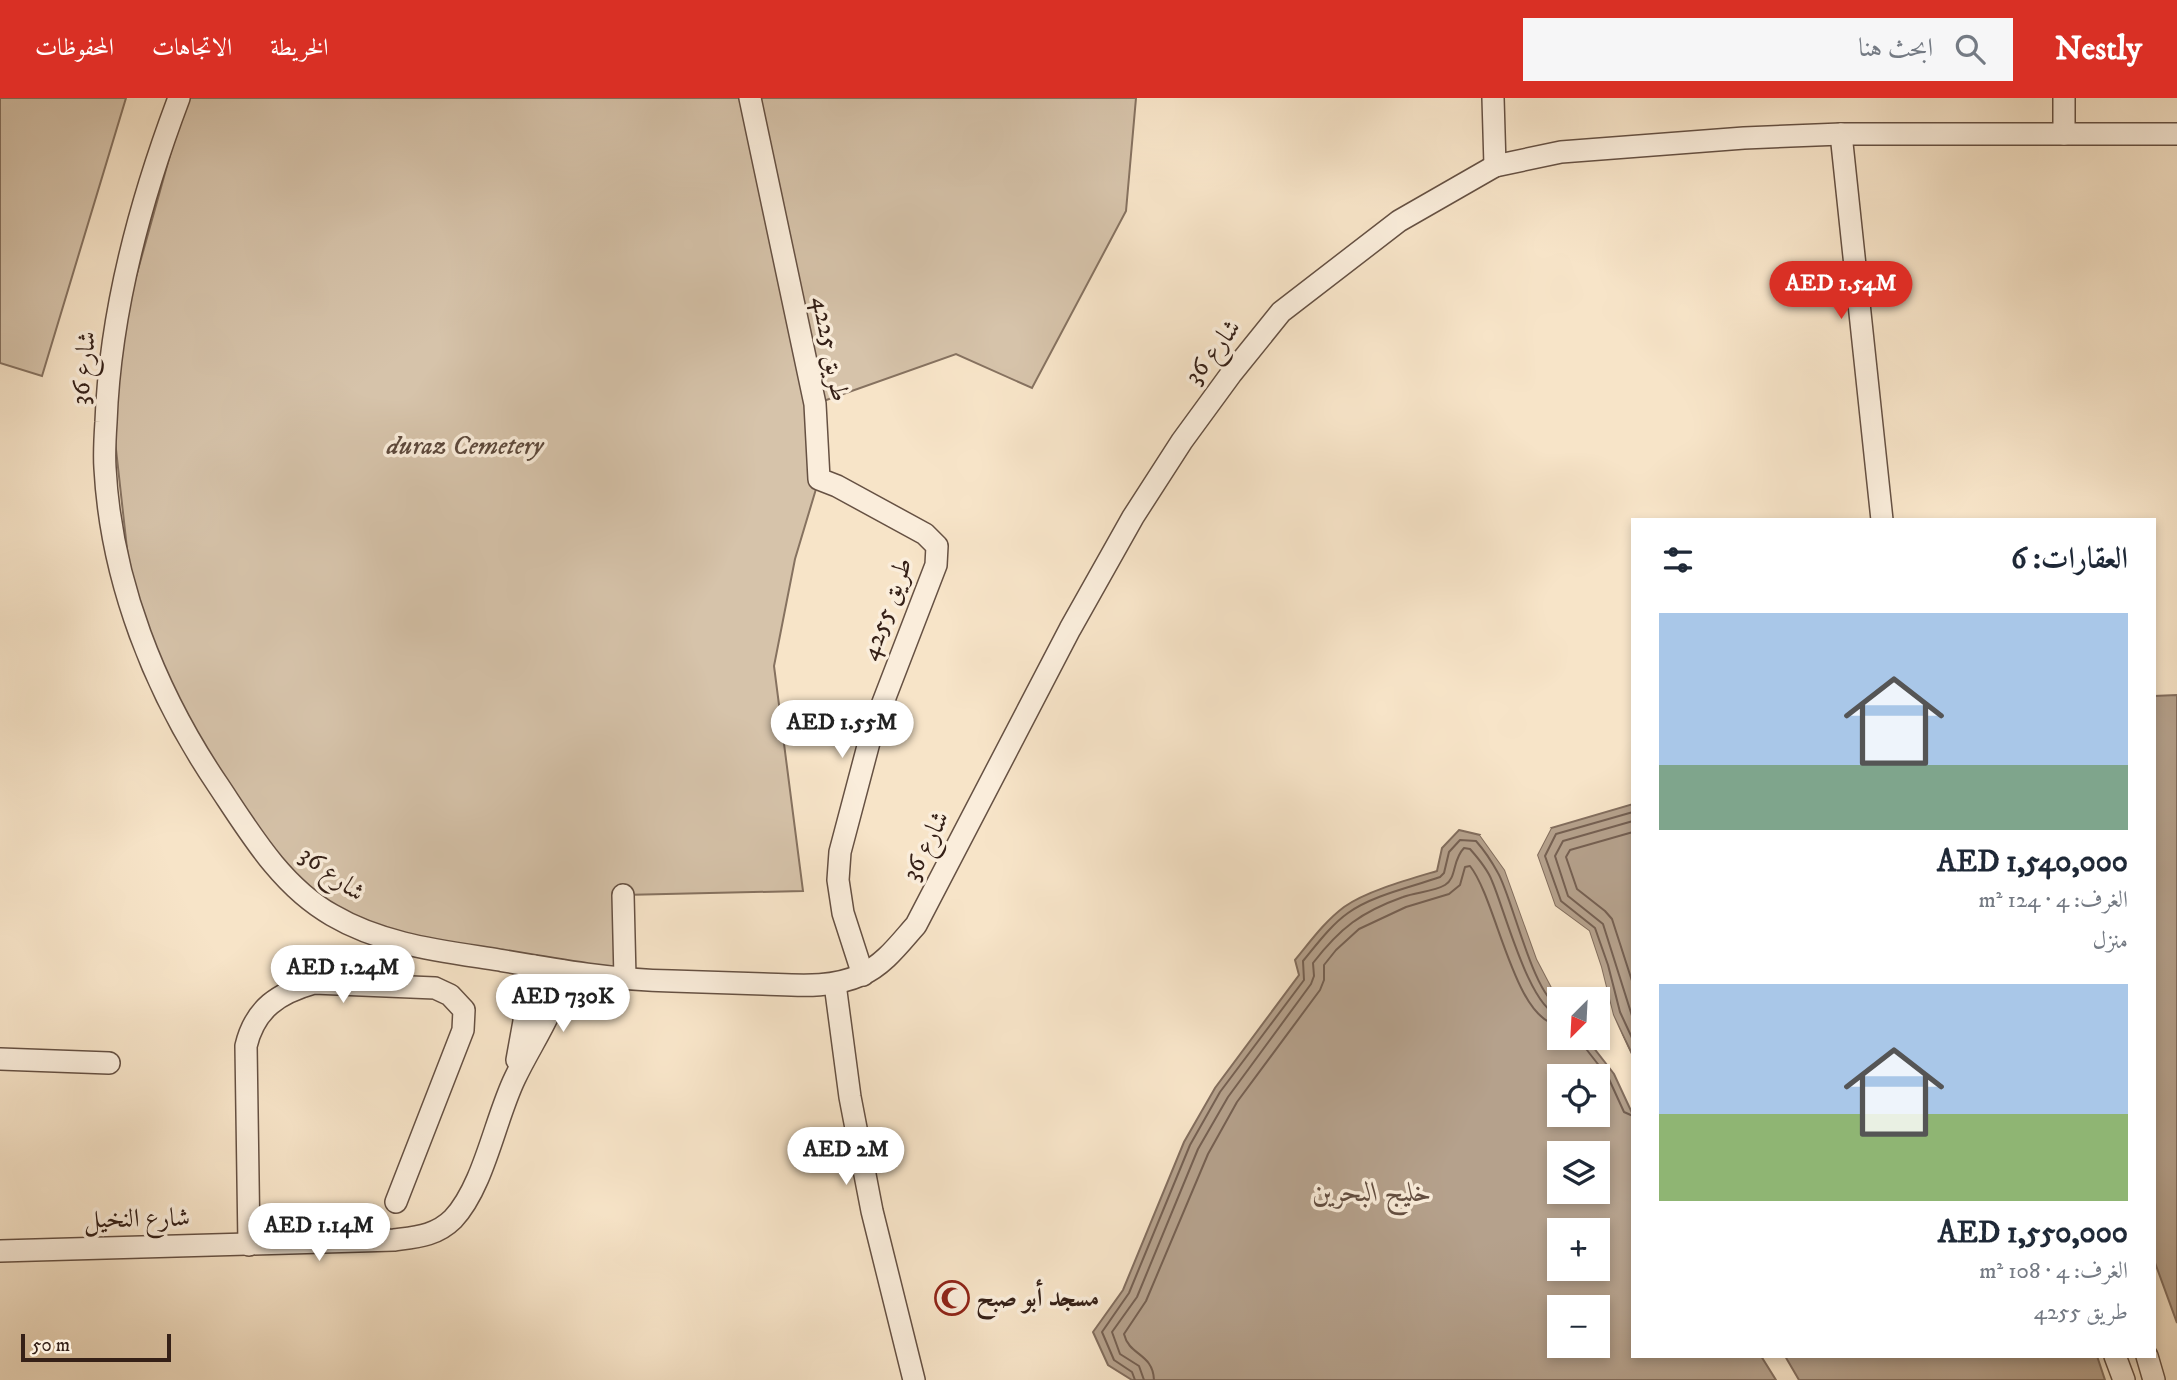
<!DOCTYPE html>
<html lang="ar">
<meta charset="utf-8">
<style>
body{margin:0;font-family:"IM FELL DW Pica",Amiri,serif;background:#f6f6f7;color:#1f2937;direction:rtl;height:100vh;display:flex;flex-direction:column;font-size:26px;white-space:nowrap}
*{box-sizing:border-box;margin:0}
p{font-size:23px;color:#747a83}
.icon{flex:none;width:38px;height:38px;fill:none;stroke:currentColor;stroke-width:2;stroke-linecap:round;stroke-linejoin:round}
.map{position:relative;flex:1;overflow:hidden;direction:ltr}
.panel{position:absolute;left:1631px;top:420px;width:525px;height:840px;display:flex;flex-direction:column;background:#fff;border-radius:0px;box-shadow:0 4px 10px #0003;direction:rtl}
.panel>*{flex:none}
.needle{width:46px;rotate:204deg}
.tools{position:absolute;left:1547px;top:889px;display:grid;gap:14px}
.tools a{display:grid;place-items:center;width:63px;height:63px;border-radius:0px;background:#fff;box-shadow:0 4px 10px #0003;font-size:35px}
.scale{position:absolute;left:21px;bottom:18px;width:150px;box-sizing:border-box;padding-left:7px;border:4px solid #352017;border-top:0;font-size:19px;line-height:24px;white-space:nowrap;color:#352017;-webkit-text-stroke:5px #faeddb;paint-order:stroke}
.price{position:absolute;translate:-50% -60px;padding:0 16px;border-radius:24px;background:#fff;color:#222;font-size:23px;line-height:46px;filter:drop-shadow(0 2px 4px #0008)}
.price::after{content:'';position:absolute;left:50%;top:42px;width:21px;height:16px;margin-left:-10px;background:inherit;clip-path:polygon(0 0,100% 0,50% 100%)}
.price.on{background:#d93025;color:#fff}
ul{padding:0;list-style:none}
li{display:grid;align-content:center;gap:14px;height:371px;padding:0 28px}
li span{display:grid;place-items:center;height:217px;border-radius:0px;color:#555}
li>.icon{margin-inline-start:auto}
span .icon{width:126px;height:126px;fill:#fffc;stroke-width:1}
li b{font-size:30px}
h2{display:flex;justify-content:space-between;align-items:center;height:84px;padding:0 28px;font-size:30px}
header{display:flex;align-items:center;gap:42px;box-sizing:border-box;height:98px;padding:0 35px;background:#d93025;color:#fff}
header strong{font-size:33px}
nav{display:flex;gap:38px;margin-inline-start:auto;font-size:24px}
.search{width:490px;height:63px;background:#f6f6f7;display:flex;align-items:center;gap:18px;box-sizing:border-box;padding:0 24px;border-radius:0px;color:#747a83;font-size:26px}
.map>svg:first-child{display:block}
.green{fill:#d6c3aa;stroke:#867260;stroke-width:2}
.water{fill:#b5a18c;stroke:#826d5d;stroke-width:2;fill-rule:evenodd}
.pier{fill:#f7e4c8}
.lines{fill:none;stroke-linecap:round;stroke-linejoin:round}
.shore{stroke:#756052;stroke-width:2}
.minor-casing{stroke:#665143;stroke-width:24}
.minor{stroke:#faeddb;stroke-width:21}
.labels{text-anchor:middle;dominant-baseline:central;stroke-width:7;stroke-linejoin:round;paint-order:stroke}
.street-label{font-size:26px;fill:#352017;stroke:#faeddb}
.park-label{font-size:26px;font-style:italic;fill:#5d493c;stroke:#faeddb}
.poi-label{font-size:26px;font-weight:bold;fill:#352017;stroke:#faeddb;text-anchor:start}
.water-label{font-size:28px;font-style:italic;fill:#624d40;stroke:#faeddb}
</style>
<header>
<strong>Nestly</strong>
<div class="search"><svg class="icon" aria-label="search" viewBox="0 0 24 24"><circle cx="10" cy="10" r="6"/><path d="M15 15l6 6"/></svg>ابحث هنا</div>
<nav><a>الخريطة</a><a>الاتجاهات</a><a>المحفوظات</a></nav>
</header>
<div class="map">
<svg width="2177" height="1282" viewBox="0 0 2177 1282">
<rect width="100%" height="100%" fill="#f7e4c8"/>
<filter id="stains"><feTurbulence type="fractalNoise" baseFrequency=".00286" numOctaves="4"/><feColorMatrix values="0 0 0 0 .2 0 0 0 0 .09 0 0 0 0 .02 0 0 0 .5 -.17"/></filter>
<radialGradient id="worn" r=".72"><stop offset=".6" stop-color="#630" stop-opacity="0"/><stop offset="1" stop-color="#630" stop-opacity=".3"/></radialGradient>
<g class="green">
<polygon points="0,0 126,0 42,278 0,265"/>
<polygon points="186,0 1136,0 1126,113 1032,290 956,256 815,306 819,381 795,461 774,568 803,793 623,797 625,880 406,847 329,816 250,736 135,523 108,279"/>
</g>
<g class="water">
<polygon points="2177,597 2177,1225 2154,1162 2154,598"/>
<polygon points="1633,706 1633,958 1613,917 1601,869 1589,833 1555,808 1537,757 1551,730"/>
<path d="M1459 732 1480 737 1505 772 1537 861 1559 903V940H1586L1614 976 1633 1017V1258H1761L1776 1282H1132L1108 1267 1093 1234 1123 1192 1184 1044 1215 990 1299 877 1295 862C1310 844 1324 824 1344 809 1366 793 1410 781 1437 773L1442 750ZM1559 978H1598V1017H1559ZM1559 1055H1598V1094H1559ZM1559 1132H1598V1171H1559ZM1559 1209H1598V1248H1559Z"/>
<polygon points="1785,1258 2097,1258 2105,1282 1799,1282"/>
</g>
<g class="pier">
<polygon points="1551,730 1537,757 1555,808 1589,833 1601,869 1613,917 1633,962 1626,954 1610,918 1598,870 1586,836 1552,809 1534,757 1547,731"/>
<polygon points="1480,737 1484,737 1508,771 1540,860 1562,901 1559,903 1537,861 1505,772"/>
</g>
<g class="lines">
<g class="shore">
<polyline points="1633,714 1556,736 1545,758 1561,803 1595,830 1608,867 1620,914 1633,942"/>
<polyline points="1633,723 1563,743 1555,758 1568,798 1603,826 1633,921"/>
<polyline points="1633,734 1570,752 1566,759 1577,791 1605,813 1612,821 1633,886"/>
<polyline points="1581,940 1583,947 1608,979 1624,1014 1633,1018"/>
<path d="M1135 1282 1132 1274 1114 1262 1102 1234 1129 1195 1190 1047 1220 994 1304 882 1303 863C1317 846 1331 827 1348 815 1373 797 1412 789 1440 779L1444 775 1449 754 1460 742 1476 743C1484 752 1492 764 1498 775 1512 799 1534 900 1559 908"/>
<path d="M1144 1282 1139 1268 1120 1256 1112 1234 1137 1199 1198 1051 1228 999 1311 886 1314 878 1313 865C1340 830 1361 814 1403 799 1416 794 1433 794 1445 787 1457 780 1452 762 1464 750L1470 751C1478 760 1488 772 1492 783 1504 810 1530 912 1559 917"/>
<path d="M1154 1282C1153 1255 1129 1258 1124 1236L1146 1203 1208 1056 1237 1004 1320 892 1324 882V867L1336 852 1359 831 1406 809 1449 796 1460 787 1465 769 1470 768C1497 802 1514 923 1559 927"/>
</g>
<g class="minor-casing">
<g id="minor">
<path d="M179 0C140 103 110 214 106 324 105 339 104 355 105 370 111 483 155 594 218 687 250 735 281 788 332 817 383 847 442 853 499 862 557 872 614 882 672 883 703 884 733 885 763 886 796 887 830 891 861 877 884 867 900 845 916 827L1070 531 1133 419 1182 343 1231 276 1281 214 1399 123 1495 68 1561 54 1744 40 1841 36H2177"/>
<polyline points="750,0 815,306 819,381 837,388 925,436 937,448 936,467 872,633 840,754 838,782 843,815 863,877"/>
<polyline points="1493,0 1495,68"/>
<polyline points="2064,0 2064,36"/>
<polyline points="1841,36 1882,422"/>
<polyline points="623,797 625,880"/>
<polyline points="835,886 850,999 872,1113 914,1282"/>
<polyline points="0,961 109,965"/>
<polyline points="517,962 534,868"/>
<path d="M249 1147 246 948C255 910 279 895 314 885L435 890 450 897 464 912 463 932 396 1104"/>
<path d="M0 1153 394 1142C416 1139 436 1138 453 1121 484 1088 495 1021 515 980 532 944 556 913 563 873"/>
<polyline points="2115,1258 2124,1282"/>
<polyline points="2147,1258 2154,1282"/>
</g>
</g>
<use href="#minor" class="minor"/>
</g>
<defs>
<g id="mosque-ring" transform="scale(1.75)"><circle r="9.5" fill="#faeddb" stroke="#8f2418" stroke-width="1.5"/><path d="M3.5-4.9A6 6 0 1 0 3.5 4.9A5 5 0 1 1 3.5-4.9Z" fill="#8f2418"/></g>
</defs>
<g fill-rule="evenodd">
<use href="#mosque-ring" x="952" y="1200"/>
</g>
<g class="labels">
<g class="street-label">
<text transform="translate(830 251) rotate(79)">طريق 4225</text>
<text transform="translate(1213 254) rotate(-52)">شارع 36</text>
<text transform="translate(84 270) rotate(-84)">شارع 36</text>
<text transform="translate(887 511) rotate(-70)">طريق 4255</text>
<text transform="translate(926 748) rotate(-63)">شارع 36</text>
<text transform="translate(332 776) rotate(37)">شارع 36</text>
<text transform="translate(137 1121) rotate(-1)">شارع النخيل</text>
</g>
<g class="park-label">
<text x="465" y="348">duraz Cemetery</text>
</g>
<g class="poi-label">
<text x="976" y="1200">مسجد أبو صبح</text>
</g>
<g class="water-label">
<text x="1372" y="1094">خليج البحرين</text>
</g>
</g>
<rect width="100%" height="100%" filter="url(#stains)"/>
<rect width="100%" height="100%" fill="url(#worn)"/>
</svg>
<div class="tools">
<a><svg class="needle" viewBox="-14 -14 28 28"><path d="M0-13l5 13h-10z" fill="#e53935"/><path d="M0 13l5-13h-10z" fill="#747a83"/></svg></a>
<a><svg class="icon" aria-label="locate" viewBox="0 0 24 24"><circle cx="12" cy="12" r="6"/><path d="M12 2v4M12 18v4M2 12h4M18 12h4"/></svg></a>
<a><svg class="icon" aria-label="layers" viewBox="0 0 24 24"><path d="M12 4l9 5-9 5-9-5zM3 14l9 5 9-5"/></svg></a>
<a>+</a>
<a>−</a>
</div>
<div class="scale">50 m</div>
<b class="price on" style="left:1841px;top:223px">AED 1.54M</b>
<b class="price" style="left:842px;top:662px">AED 1.55M</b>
<b class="price" style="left:343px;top:907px">AED 1.24M</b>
<b class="price" style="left:563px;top:936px">AED 730K</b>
<b class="price" style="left:846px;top:1089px">AED 2M</b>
<b class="price" style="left:319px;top:1165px">AED 1.14M</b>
<section class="panel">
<h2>العقارات: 6<svg class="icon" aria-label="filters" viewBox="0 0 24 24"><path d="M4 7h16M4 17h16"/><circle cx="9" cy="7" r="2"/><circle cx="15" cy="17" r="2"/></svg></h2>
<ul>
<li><span style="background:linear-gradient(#a9c7e8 70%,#7fa58c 0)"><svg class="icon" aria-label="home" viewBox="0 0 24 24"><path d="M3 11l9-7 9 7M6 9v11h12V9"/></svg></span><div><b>AED 1,540,000</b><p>الغرف: 4 · 124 m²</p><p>منزل</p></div></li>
<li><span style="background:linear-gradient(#a9c7e8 60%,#8fb573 0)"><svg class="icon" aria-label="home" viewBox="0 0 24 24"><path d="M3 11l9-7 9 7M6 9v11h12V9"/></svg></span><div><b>AED 1,550,000</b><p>الغرف: 4 · 108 m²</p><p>طريق 4255</p></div></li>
</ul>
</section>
</div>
